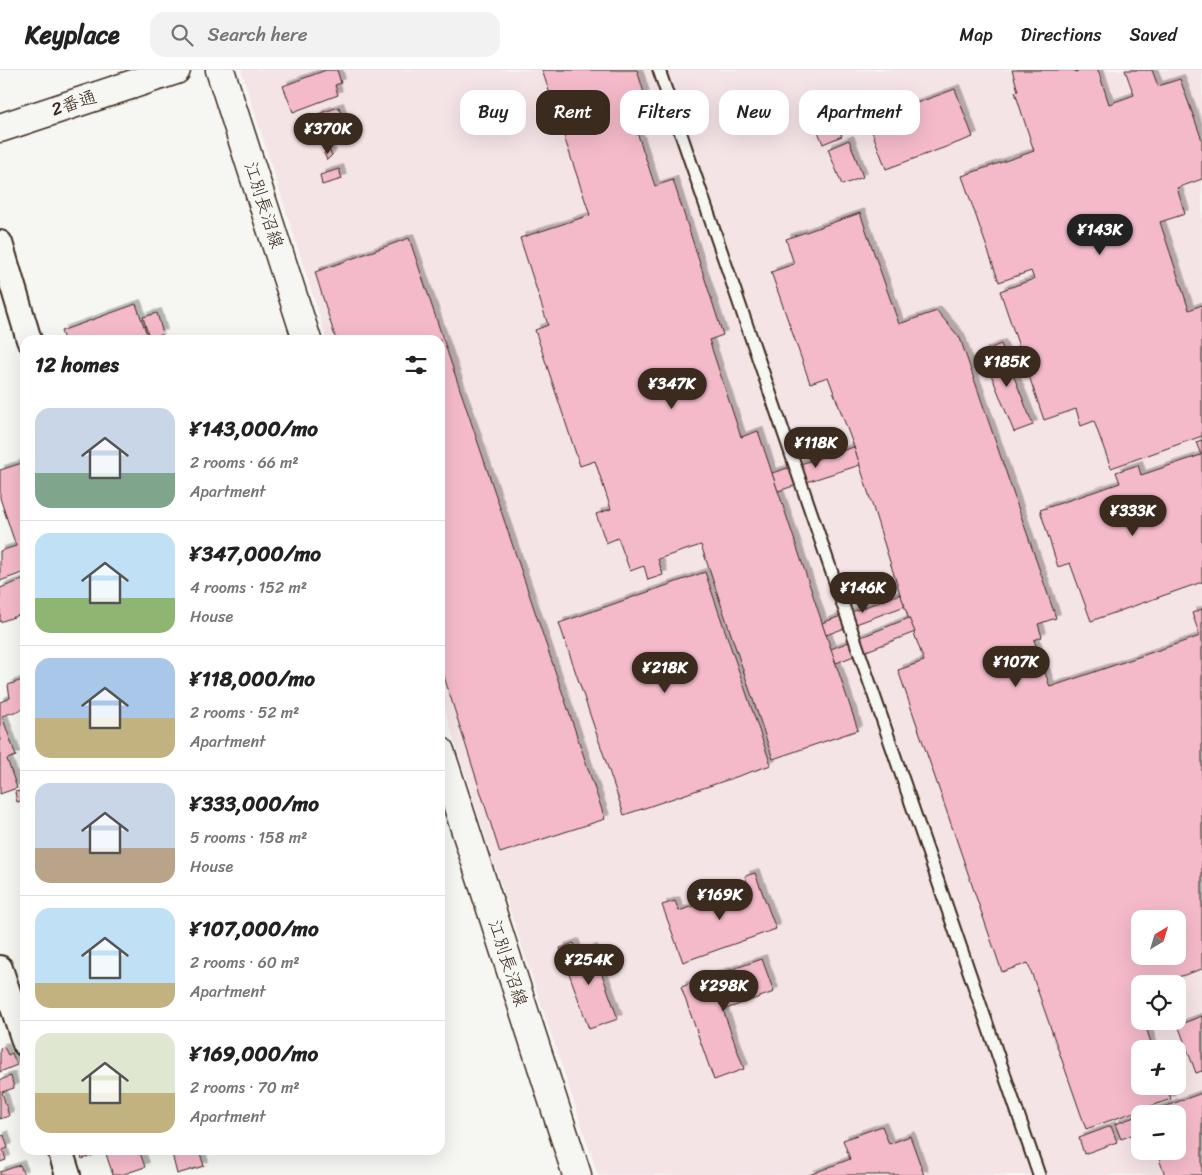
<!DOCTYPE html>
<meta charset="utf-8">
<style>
body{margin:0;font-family:Sriracha,"Klee One",sans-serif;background:#f2f2f2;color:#222;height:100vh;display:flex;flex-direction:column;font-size:19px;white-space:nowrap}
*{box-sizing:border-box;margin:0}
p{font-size:16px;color:#767676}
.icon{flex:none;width:28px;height:28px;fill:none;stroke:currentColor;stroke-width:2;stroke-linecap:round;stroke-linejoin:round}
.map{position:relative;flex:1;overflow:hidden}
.details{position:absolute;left:20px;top:265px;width:425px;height:820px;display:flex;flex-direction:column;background:#fff;border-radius:15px;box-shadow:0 5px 20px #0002}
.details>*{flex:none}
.banner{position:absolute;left:460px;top:20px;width:475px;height:45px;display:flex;gap:10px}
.needle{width:32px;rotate:38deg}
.buttons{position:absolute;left:1131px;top:840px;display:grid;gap:10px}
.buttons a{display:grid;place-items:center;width:55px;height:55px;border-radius:10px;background:#fff;box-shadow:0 5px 20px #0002;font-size:25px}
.price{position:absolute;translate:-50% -42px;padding:0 11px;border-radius:18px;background:#3b2a1e;color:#fff;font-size:16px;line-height:32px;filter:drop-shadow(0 1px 2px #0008)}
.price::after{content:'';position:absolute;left:50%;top:30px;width:15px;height:11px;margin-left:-8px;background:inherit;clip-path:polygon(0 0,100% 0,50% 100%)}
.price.active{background:#222;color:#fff}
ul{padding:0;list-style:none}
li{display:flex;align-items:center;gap:15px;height:125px;padding:0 15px}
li+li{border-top:1px solid #e0e0e0}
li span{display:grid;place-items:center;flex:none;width:140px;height:100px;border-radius:15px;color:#555}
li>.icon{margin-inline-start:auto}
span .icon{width:60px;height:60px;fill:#fffc;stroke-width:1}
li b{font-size:21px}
h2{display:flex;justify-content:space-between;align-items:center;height:60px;padding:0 15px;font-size:21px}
.tag{padding:0 18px;border-radius:15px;background:#fff;box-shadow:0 5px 20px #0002;font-size:18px;line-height:45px}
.tag.active{background:#3b2a1e;color:#fff}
header{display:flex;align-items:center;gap:30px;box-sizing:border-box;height:70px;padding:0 25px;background:#fff;border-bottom:1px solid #e0e0e0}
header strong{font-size:24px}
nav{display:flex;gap:28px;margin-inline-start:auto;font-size:18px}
.search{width:350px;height:45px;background:#f2f2f2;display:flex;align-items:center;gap:12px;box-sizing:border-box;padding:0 18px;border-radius:15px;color:#767676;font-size:19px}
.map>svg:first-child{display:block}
.built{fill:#f5e4e6;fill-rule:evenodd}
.building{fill:#f4baca;stroke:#3b2a1e;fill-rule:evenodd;filter:url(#shadow)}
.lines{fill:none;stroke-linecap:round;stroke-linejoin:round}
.lane-casing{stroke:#3b2a1e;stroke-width:15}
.street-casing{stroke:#3b2a1e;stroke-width:28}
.secondary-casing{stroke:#3b2a1e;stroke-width:31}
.lane{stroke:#f6f6f2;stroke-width:11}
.street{stroke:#f6f6f2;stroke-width:24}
.secondary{stroke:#f6f6f2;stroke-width:28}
.labels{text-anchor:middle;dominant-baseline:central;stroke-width:4;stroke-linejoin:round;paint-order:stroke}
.street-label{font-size:18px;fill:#3b2a1e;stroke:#f6f6f2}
</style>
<header>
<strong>Keyplace</strong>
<div class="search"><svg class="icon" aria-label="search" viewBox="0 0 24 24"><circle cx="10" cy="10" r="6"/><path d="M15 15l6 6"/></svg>Search here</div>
<nav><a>Map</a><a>Directions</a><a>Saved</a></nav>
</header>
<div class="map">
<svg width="1202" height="1105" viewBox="0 0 1202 1105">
<defs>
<filter id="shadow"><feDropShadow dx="4.5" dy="-4.5" stdDeviation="0" flood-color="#0004"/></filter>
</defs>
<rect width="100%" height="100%" fill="#f6f6f2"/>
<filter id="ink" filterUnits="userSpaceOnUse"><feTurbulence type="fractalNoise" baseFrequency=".02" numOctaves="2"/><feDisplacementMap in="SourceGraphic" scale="10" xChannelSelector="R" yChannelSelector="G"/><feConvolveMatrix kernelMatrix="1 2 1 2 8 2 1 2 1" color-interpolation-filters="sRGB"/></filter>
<g filter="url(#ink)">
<path class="built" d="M241 0H1202V1105H598L481 754 440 625V270H327ZM1140 849H1178V886H1140ZM1140 914H1178V951H1140ZM1140 979H1178V1016H1140ZM1140 1044H1178V1081H1140Z"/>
<g class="building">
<polygon points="326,0 337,0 341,13 335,15 338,25 293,42 283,16"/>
<polygon points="542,0 637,0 645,26 627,32 655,116 673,110 723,265 709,270 741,367 758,361 858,660 773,689 701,475 658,489 663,505 648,510 644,496 630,501 618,468 606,473 596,444 611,439 595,391 580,396 535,260 548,255 520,168 590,145"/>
<polygon points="1012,0 1075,0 1075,2 1081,0 1098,0 1109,34 1134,25 1125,0 1152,0 1158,16 1180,9 1202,70 1202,109 1177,118 1185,144 1160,152 1189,240 1202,235 1202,366 1111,398 1094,351 1081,356 1076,339 1044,350 1000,221 1034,209 1031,201 999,212 962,106 1034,81 1015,22 1018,21"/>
<polygon points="955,19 973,67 886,99 868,51"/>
<polygon points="339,37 346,59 315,70 310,55 318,52 318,44"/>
<polygon points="835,52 842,66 823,74 817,59"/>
<polygon points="849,70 863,107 842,115 828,79"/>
<polygon points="329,80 332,85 327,90 324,83"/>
<polygon points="339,99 342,109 322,115 320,105"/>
<path d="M860 143 899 254 937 241 960 268 1056 548 1038 554 1042 567 1034 570 1050 617 1200 566 1192 543 1202 539V899L1158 914H1140V920L1134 922 1140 940V951H1144L1153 979H1140V1016H1166L1171 1029 1086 1059 1028 893 1002 902 898 600 924 591 900 524 854 377 828 307 810 313 771 202 794 194 786 169ZM1140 849H1178V886H1140Z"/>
<polygon points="409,168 605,749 500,783 440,594 440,270 336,270 315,202"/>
<polygon points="136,234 149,270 64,270 61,261"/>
<polygon points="157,243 163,264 149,268 143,247"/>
<polygon points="1001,274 1033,355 1014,362 982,282"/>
<polygon points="1202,370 1202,512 1091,551 1070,493 1058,497 1040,440 1120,413 1116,402 1138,395 1141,405 1201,385 1196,372"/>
<polygon points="854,377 860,395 778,421 772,403"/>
<polygon points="25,392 25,502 0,511 0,481 16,476 0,428 0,400"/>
<polygon points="705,502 771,695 624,745 559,553"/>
<polygon points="25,509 25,543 0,552 0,518"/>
<polygon points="900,524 905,536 826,565 822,553"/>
<polygon points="909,548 915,562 836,593 831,579"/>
<polygon points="25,609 25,641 24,639 2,646 16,686 7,689 17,718 0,724 0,632 10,628 8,615"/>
<polygon points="25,720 25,730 17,732 15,722"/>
<polygon points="755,803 776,859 683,892 662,835 675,831 679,841 748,816 745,806"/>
<polygon points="574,873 578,884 593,879 618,949 589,959 560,878"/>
<polygon points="762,889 774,922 723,940 744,999 714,1010 681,917"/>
<polygon points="1202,946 1202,1001 1196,1003 1178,955"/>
<polygon points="4,977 8,985 12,983 17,995 0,1002 0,978"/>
<polygon points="11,1006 14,1018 2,1022 9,1046 0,1049 0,1010"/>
<polygon points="1202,1023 1202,1105 1165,1105 1156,1081 1178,1081 1178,1044 1144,1044"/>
<polygon points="1140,1045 1140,1062 1121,1069 1115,1054"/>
<polygon points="882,1056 889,1074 910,1066 924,1105 809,1105 850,1089 843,1070"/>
<polygon points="1111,1056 1117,1072 1084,1084 1079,1068"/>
<polygon points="4,1065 8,1078 3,1080 6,1090 0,1092 0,1067"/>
<polygon points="79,1080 139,1080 145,1097 121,1105 113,1105 105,1081 82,1089"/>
<polygon points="171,1080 199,1080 204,1096 177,1104"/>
<polygon points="20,1095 24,1105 0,1105 0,1102"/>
</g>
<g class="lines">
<g class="lane-casing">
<polyline id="lane" points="659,0 1039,1105"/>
</g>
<g class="street-casing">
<g id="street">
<polyline points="0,173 29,270"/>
<polyline points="0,898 25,974"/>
<polyline points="60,1080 68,1105"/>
</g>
</g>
<g class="secondary-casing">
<g id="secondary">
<polyline points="220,0 307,270"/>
<polyline points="0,58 176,0"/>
<polyline points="440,681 577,1105"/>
</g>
</g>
<use href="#lane" class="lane"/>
<use href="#street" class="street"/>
<use href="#secondary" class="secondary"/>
</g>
</g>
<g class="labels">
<g class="street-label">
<text transform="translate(74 33) rotate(-18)">2番通</text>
<text transform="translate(264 135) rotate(72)">江別長沼線</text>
<text transform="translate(508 893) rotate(72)">江別長沼線</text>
</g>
</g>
</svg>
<div class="buttons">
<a><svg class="needle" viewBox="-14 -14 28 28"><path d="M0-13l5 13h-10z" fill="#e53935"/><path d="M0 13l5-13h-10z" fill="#767676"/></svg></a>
<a><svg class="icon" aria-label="locate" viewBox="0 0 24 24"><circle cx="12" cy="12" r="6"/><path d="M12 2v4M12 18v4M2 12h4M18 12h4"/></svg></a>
<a>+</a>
<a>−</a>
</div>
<b class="price" style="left:328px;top:85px">¥370K</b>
<b class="price active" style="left:1100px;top:186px">¥143K</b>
<b class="price" style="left:1007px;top:318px">¥185K</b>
<b class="price" style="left:672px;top:340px">¥347K</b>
<b class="price" style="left:816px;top:399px">¥118K</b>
<b class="price" style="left:1133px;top:467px">¥333K</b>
<b class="price" style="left:863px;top:544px">¥146K</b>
<b class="price" style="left:1016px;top:618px">¥107K</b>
<b class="price" style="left:665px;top:624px">¥218K</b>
<b class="price" style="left:720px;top:851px">¥169K</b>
<b class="price" style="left:589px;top:916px">¥254K</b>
<b class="price" style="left:724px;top:942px">¥298K</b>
<div class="banner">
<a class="tag">Buy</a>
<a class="tag active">Rent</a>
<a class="tag">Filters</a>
<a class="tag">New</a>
<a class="tag">Apartment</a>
</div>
<section class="details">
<h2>12 homes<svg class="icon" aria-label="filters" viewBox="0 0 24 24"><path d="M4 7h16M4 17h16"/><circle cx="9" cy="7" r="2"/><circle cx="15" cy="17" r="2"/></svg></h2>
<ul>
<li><span style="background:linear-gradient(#c9d6e8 65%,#7fa58c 0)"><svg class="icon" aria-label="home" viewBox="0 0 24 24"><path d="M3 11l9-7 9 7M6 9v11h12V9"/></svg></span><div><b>¥143,000/mo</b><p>2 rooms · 66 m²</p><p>Apartment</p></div></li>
<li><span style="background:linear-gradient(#bfe0f5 65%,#8fb573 0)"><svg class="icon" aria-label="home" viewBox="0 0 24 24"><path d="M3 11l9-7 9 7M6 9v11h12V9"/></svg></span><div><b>¥347,000/mo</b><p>4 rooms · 152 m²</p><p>House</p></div></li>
<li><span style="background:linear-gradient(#a9c7e8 60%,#c2b280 0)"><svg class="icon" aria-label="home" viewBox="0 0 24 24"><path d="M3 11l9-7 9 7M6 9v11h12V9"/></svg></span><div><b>¥118,000/mo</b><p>2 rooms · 52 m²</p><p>Apartment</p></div></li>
<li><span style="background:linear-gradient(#c9d6e8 65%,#b9a48a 0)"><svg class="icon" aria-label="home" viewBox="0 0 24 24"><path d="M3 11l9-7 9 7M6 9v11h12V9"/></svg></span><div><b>¥333,000/mo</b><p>5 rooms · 158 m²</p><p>House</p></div></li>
<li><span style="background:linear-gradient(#bfe0f5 75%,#c2b280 0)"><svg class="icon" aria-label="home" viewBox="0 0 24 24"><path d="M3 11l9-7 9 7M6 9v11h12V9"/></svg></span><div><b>¥107,000/mo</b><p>2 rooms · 60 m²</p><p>Apartment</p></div></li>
<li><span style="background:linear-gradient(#dfe7d0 60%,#c2b280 0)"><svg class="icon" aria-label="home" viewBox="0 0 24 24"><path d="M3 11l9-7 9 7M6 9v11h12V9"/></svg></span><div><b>¥169,000/mo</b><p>2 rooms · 70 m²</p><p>Apartment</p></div></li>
</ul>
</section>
</div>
